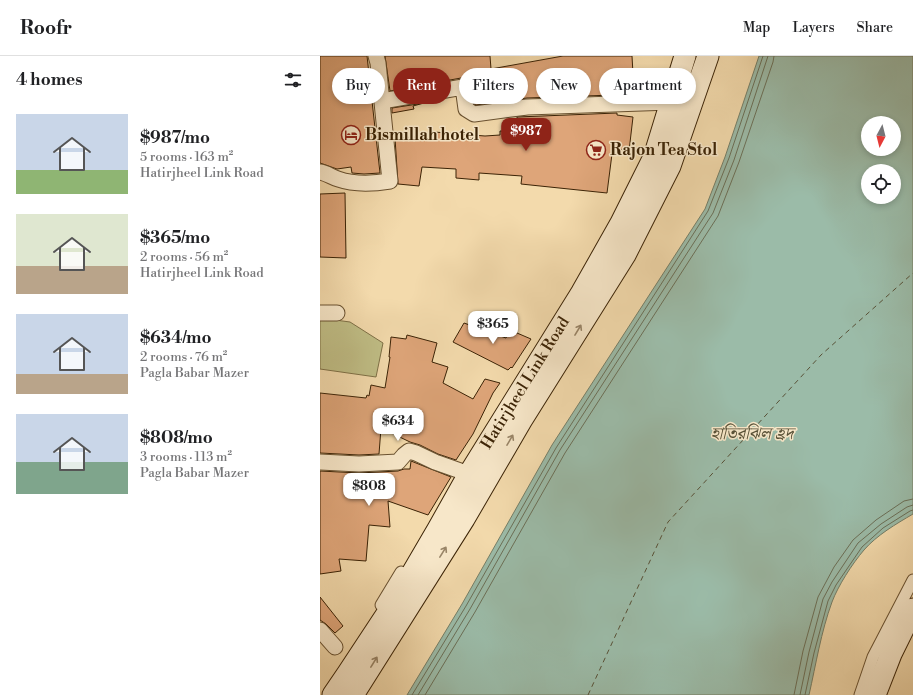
<!DOCTYPE html>
<meta charset="utf-8">
<style>
body{margin:0;font-family:"Libre Bodoni","Noto Serif Bengali",serif;background:#f2f2f2;color:#202124;height:100vh;display:flex;flex-direction:column;font-size:15px;white-space:nowrap}
*{box-sizing:border-box;margin:0}
p{font-size:13px;color:#757577}
.icon{flex:none;width:22px;height:22px;fill:none;stroke:currentColor;stroke-width:2;stroke-linecap:round;stroke-linejoin:round}
.map{position:relative;flex:1;overflow:hidden}
.sheet{display:flex;flex-direction:column;background:#fff;width:320px}
.sheet>*{flex:none}
.hud{position:absolute;left:12px;top:12px;width:380px;height:36px;display:flex;gap:8px}
.needle{width:26px;rotate:187deg}
.buttons{position:absolute;left:541px;top:60px;display:grid;gap:8px}
.buttons a{display:grid;place-items:center;width:40px;height:40px;border-radius:50%;background:#fff;box-shadow:0 2px 6px #0003;font-size:20px}
.price{position:absolute;translate:-50% -34px;padding:0 9px;border-radius:8px;background:#fff;color:#222;font-size:13px;line-height:26px;filter:drop-shadow(0 1px 2px #0008)}
.price::after{content:'';position:absolute;left:50%;top:24px;width:12px;height:9px;margin-left:-6px;background:inherit;clip-path:polygon(0 0,100% 0,50% 100%)}
.price.selected{background:#8f2418;color:#fff}
ul{padding:0;list-style:none}
li{display:flex;align-items:center;gap:12px;height:100px;padding:0 16px}
li span{display:grid;place-items:center;flex:none;width:112px;height:80px;border-radius:0px;color:#555}
li>.icon{margin-inline-start:auto}
span .icon{width:48px;height:48px;fill:#fffc;stroke-width:1}
li b{font-size:17px}
h2{display:flex;justify-content:space-between;align-items:center;height:48px;padding:0 16px;font-size:17px}
.chip{padding:0 14px;border-radius:18px;background:#fff;box-shadow:0 2px 6px #0003;font-size:14px;line-height:36px}
.chip.selected{background:#8f2418;color:#fff}
header{display:flex;align-items:center;gap:24px;box-sizing:border-box;height:56px;padding:0 20px;background:#fff;border-bottom:1px solid #e0e0e0}
header strong{font-size:19px}
nav{display:flex;gap:22px;margin-inline-start:auto;font-size:14px}
main{display:flex;flex:1;min-height:0}
.map>svg:first-child{display:block}
.green{fill:#c0be86;stroke:#7e7046}
.water{fill:#9bbba8;stroke:#757e67;fill-rule:evenodd}
.lines{fill:none;stroke-linecap:round;stroke-linejoin:round}
.shore{stroke:#6b6f57;stroke-width:1}
.ferry{stroke:#585137;stroke-width:1;stroke-dasharray:5 4;stroke-linecap:butt}
.building{fill:#dea579;stroke:#3b2306}
.pedestrian-casing{stroke:#695130;stroke-width:13}
.minor-casing{stroke:#695130;stroke-width:17}
.secondary-casing{stroke:#3b2306;stroke-width:23}
.pedestrian{stroke:#f7e7c9;stroke-width:11}
.minor{stroke:#f7e7c9;stroke-width:15}
.secondary{stroke:#f7e7c9;stroke-width:21}
.oneway{stroke:#998568}
.labels{text-anchor:middle;dominant-baseline:central;stroke-width:3;stroke-linejoin:round;paint-order:stroke}
.poi-label{font-size:16px;font-weight:bold;fill:#3b2306;stroke:#f7e7c9;text-anchor:start}
.street-label{font-size:16px;fill:#3b2306;stroke:#f7e7c9}
.water-label{font-size:17px;font-style:italic;fill:#585137;stroke:#f7e7c9}
</style>
<header>
<strong>Roofr</strong>
<nav><a>Map</a><a>Layers</a><a>Share</a></nav>
</header>
<main>
<section class="sheet">
<h2>4 homes<svg class="icon" aria-label="filters" viewBox="0 0 24 24"><path d="M4 7h16M4 17h16"/><circle cx="9" cy="7" r="2"/><circle cx="15" cy="17" r="2"/></svg></h2>
<ul>
<li><span style="background:linear-gradient(#c9d6e8 70%,#8fb573 0)"><svg class="icon" aria-label="home" viewBox="0 0 24 24"><path d="M3 11l9-7 9 7M6 9v11h12V9"/></svg></span><div><b>$987/mo</b><p>5 rooms · 163 m²</p><p>Hatirjheel Link Road</p></div></li>
<li><span style="background:linear-gradient(#dfe7d0 65%,#b9a48a 0)"><svg class="icon" aria-label="home" viewBox="0 0 24 24"><path d="M3 11l9-7 9 7M6 9v11h12V9"/></svg></span><div><b>$365/mo</b><p>2 rooms · 56 m²</p><p>Hatirjheel Link Road</p></div></li>
<li><span style="background:linear-gradient(#c9d6e8 75%,#b9a48a 0)"><svg class="icon" aria-label="home" viewBox="0 0 24 24"><path d="M3 11l9-7 9 7M6 9v11h12V9"/></svg></span><div><b>$634/mo</b><p>2 rooms · 76 m²</p><p>Pagla Babar Mazer</p></div></li>
<li><span style="background:linear-gradient(#c9d6e8 60%,#7fa58c 0)"><svg class="icon" aria-label="home" viewBox="0 0 24 24"><path d="M3 11l9-7 9 7M6 9v11h12V9"/></svg></span><div><b>$808/mo</b><p>3 rooms · 113 m²</p><p>Pagla Babar Mazer</p></div></li>
</ul>
</section>
<div class="map">
<svg width="593" height="639" viewBox="0 0 593 639">
<rect width="100%" height="100%" fill="#f3daac"/>
<filter id="stains"><feTurbulence type="fractalNoise" baseFrequency=".005" numOctaves="4"/><feColorMatrix values="0 0 0 0 .2 0 0 0 0 .09 0 0 0 0 .02 0 0 0 .5 -.17"/></filter>
<radialGradient id="worn" r=".72"><stop offset=".6" stop-color="#630" stop-opacity="0"/><stop offset="1" stop-color="#630" stop-opacity=".3"/></radialGradient>
<polygon class="green" points="0,262 30,266 63,287 56,321 0,313"/>
<path class="water" d="M439 0H593V458C576 468 557 479 544 494 532 508 518 530 512 546 501 576 496 608 489 639H87L142 548 232 389 385 153 405 101ZM548 67H574V93H548ZM548 115H574V141H548Z"/>
<g class="lines">
<g class="shore">
<polyline points="92,639 146,550 236,392 388,155 409,102 443,0"/>
<polyline points="98,639 150,553 240,394 393,157 414,104 448,0"/>
<polyline points="105,639 155,556 245,397 398,160 419,106 453,6 454,0"/>
<polyline points="474,639 483,595 498,541 514,511 533,484 556,464 584,445 593,443"/>
<polyline points="480,639 489,596 503,543 512,526 538,487 561,468 587,451 593,449"/>
<polyline points="485,639 494,597 508,545 516,529 542,491 563,472 590,455 593,454"/>
</g>
<polyline class="ferry" points="268,639 348,466 501,299 593,217"/>
</g>
<g class="building">
<polygon points="0,0 47,0 60,117 44,118 32,117 31,111 17,113 0,107"/>
<polygon points="65,0 170,0 171,13 243,0 312,0 314,36 293,35 294,39 207,42 156,49 154,48 152,29 150,25 146,22 141,22 70,35"/>
<polygon points="104,47 93,50 94,53 72,57 72,52"/>
<polygon points="297,57 297,59 313,61 309,95 298,93 297,99 292,98 287,137 201,128 202,120 159,117 159,124 136,122 136,113 102,111 99,130 78,128 75,82 114,80 114,76 165,80 180,79 180,75 198,76 197,61"/>
<polygon points="25,137 26,202 0,201 0,138"/>
<polygon points="144,267 186,282 190,274 211,283 192,312 191,311 188,314 133,286"/>
<polygon points="87,279 117,287 112,306 128,311 123,327 153,343 165,323 180,327 173,337 153,378 136,404 118,398 100,389 90,386 61,372 59,398 39,399 0,397 0,337 46,342 47,339 49,340 51,329 65,332 70,301 69,301 71,281 86,283"/>
<polygon points="91,405 131,421 108,459 68,445 70,471 49,469 46,505 19,503 21,515 0,518 0,415 39,417 78,415 84,413 90,413"/>
<polygon points="0,541 23,570 15,577 6,568 0,564"/>
</g>
<g class="lines">
<g class="pedestrian-casing">
<g id="pedestrian">
<polyline points="61,549 81,516"/>
<polyline points="540,639 553,601 593,524"/>
</g>
</g>
<g class="minor-casing">
<g id="minor">
<polyline points="62,45 143,31 146,53 154,58 207,51 351,46"/>
<path d="M0 116C6 117 12 121 18 123 35 129 52 128 70 125L58 7 56 0"/>
<polyline points="0,257 17,257"/>
<polyline points="0,406 39,408 78,406 84,399 89,395 96,397 115,406 149,418"/>
<polyline points="0,574 15,591"/>
</g>
</g>
<g class="secondary-casing">
<g id="secondary">
<polyline points="13,639 28,617 80,538 118,473 149,418 262,236 301,167 334,101 365,0"/>
<polyline points="33,639 144,463 201,365 305,199 350,110 388,0"/>
<polyline points="555,639 571,598 593,553"/>
</g>
</g>
<use href="#pedestrian" class="pedestrian"/>
<use href="#minor" class="minor"/>
<use href="#secondary" class="secondary"/>
</g>
<defs><path id="oneway-shaft" d="M-6 0H5M1.5-3L5.5 0L1.5 3" fill="none" stroke-width="1.6" stroke-linecap="round" stroke-linejoin="round"/></defs>
<g class="oneway">
<use href="#oneway-shaft" transform="translate(258 274) rotate(-59)"/>
<use href="#oneway-shaft" transform="translate(190 384) rotate(-60)"/>
<use href="#oneway-shaft" transform="translate(123 496) rotate(-58)"/>
<use href="#oneway-shaft" transform="translate(54 606) rotate(-58)"/>
</g>
<defs>
<g id="hotel-ring" transform="scale(1)"><circle r="9.5" fill="#f7e7c9" stroke="#8f2418" stroke-width="1.5"/><path d="M-6-4.5h1.5V1H6V5H4.5V3h-9V5H-6ZM-4 0a1.8 1.8 0 1 1 3.6 0ZM.5 0V-2.5h3Q6-2.5 6 0Z" fill="#8f2418"/></g>
<g id="supermarket-ring" transform="scale(1)"><circle r="9.5" fill="#f7e7c9" stroke="#8f2418" stroke-width="1.5"/><path d="M-6-5.5h2.5l.6 2H6L4.5 2H-2.5L-4.4-4H-6ZM-1.5 3.2a1.3 1.3 0 1 0 .1 0ZM3 3.2a1.3 1.3 0 1 0 .1 0Z" fill="#8f2418"/></g>
</defs>
<g fill-rule="evenodd">
<use href="#hotel-ring" x="31" y="79"/>
<use href="#supermarket-ring" x="276" y="94"/>
</g>
<g class="labels">
<g class="poi-label">
<text x="45" y="79">Bismillah hotel</text>
<text x="290" y="94">Rajon Tea Stol</text>
</g>
<g class="street-label">
<text transform="translate(205 327) rotate(-58)">Hatirjheel Link Road</text>
</g>
<g class="water-label">
<text x="432" y="378">হাতিরঝিল হ্রদ</text>
</g>
</g>
<rect width="100%" height="100%" filter="url(#stains)"/>
<rect width="100%" height="100%" fill="url(#worn)"/>
</svg>
<div class="buttons">
<a><svg class="needle" viewBox="-14 -14 28 28"><path d="M0-13l5 13h-10z" fill="#e53935"/><path d="M0 13l5-13h-10z" fill="#757577"/></svg></a>
<a><svg class="icon" aria-label="locate" viewBox="0 0 24 24"><circle cx="12" cy="12" r="6"/><path d="M12 2v4M12 18v4M2 12h4M18 12h4"/></svg></a>
</div>
<b class="price selected" style="left:206px;top:96px">$987</b>
<b class="price" style="left:173px;top:289px">$365</b>
<b class="price" style="left:78px;top:386px">$634</b>
<b class="price" style="left:49px;top:451px">$808</b>
<div class="hud">
<a class="chip">Buy</a>
<a class="chip selected">Rent</a>
<a class="chip">Filters</a>
<a class="chip">New</a>
<a class="chip">Apartment</a>
</div>
</div>
</main>
